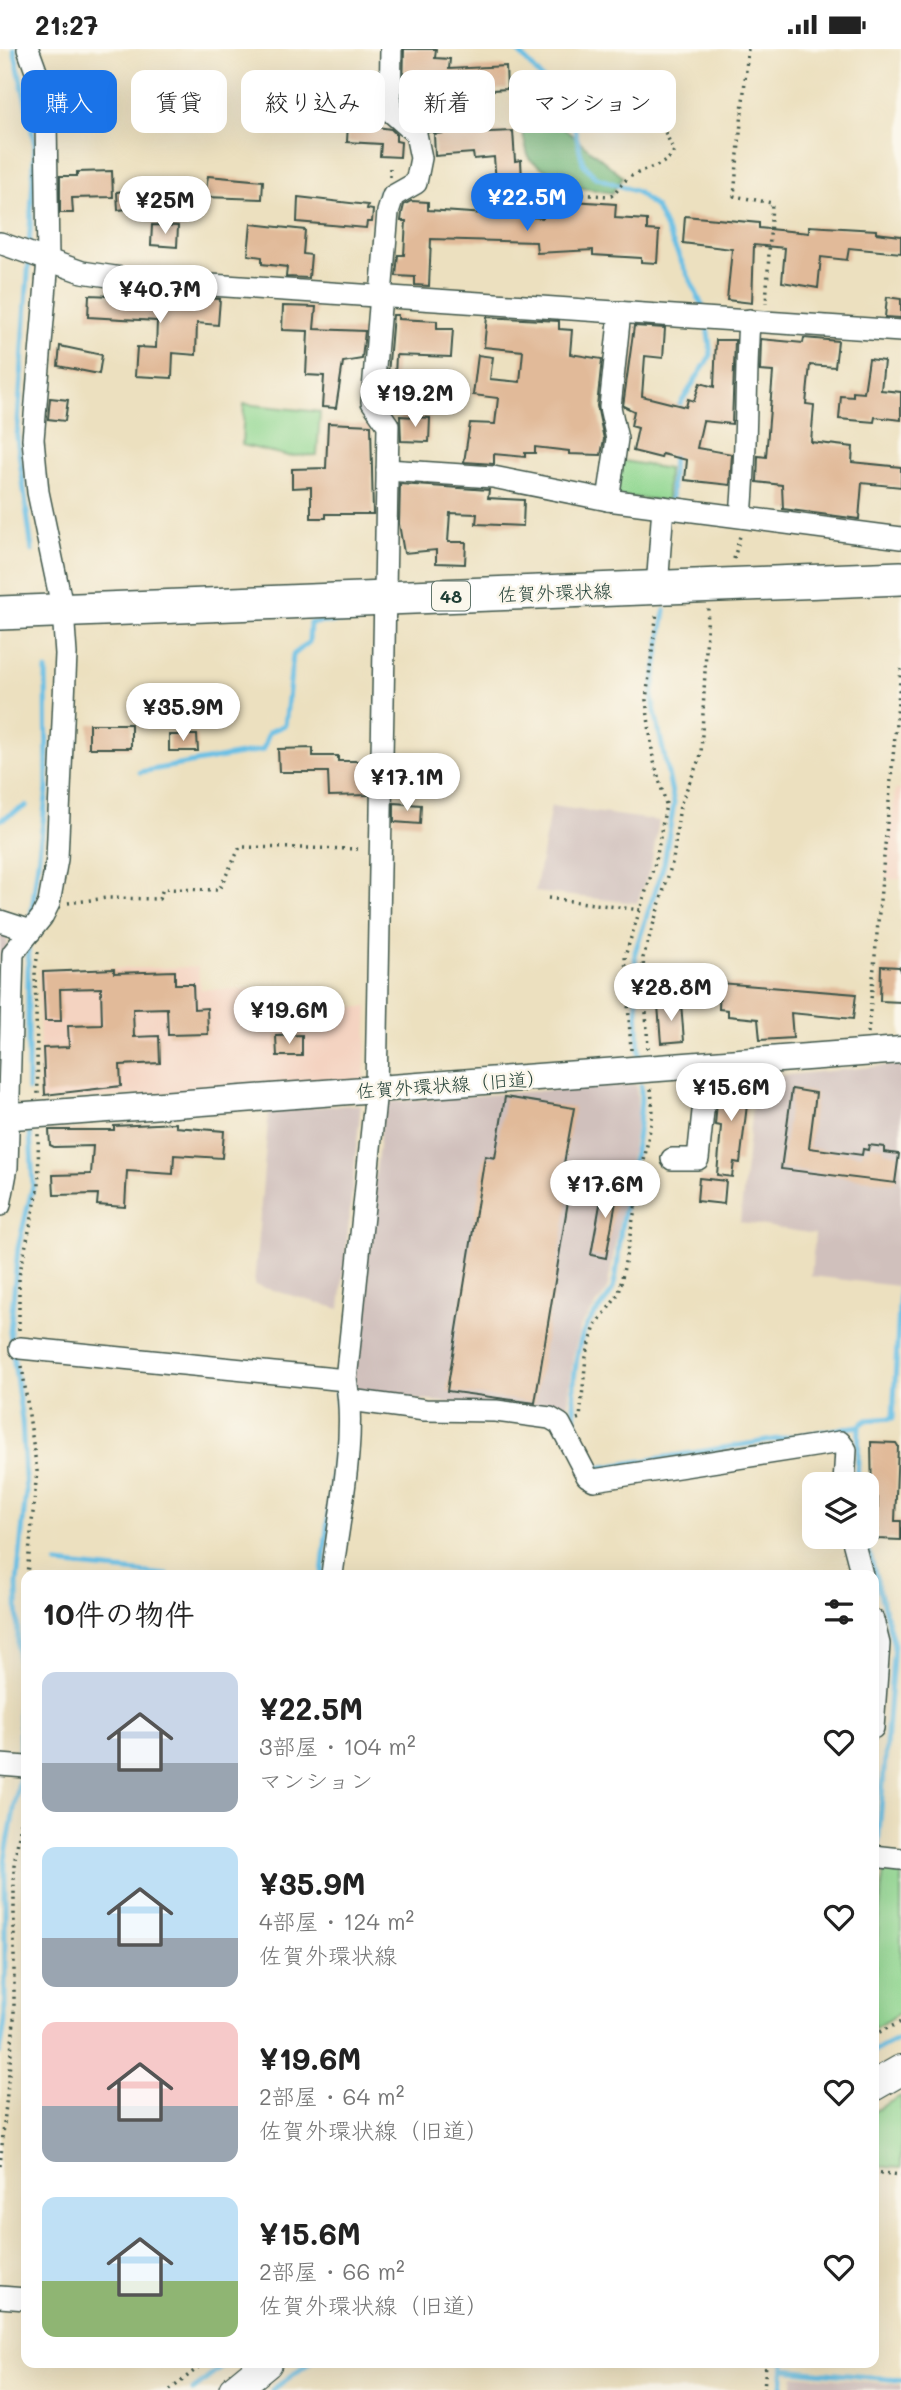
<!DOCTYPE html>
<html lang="ja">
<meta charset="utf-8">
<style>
body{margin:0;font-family:Mali,"Klee One",sans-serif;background:#f6f6f6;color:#222;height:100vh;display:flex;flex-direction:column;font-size:26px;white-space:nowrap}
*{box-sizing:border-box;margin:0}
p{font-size:23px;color:#767676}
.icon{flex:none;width:38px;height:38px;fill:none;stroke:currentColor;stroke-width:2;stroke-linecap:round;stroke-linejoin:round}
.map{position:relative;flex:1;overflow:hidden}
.sheet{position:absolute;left:21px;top:1521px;width:858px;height:798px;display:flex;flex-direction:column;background:#fff;border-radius:14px;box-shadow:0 7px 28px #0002}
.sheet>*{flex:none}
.guide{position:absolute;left:21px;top:21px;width:859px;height:63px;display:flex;gap:14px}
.controls{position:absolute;left:802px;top:1423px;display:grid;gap:14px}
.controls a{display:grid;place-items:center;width:77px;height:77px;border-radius:14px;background:#fff;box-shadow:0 7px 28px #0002;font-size:35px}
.price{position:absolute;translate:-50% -60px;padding:0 16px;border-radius:24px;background:#fff;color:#222;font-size:23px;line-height:46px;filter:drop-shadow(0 2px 4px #0008)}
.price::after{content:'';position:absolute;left:50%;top:42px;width:21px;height:16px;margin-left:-10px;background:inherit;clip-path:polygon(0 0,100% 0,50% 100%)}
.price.on{background:#1a73e8;color:#fff}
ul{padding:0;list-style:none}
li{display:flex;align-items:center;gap:21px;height:175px;padding:0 21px}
li span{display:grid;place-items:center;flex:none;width:196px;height:140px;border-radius:14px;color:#555}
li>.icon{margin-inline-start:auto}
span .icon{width:84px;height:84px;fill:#fffc;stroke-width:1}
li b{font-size:30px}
h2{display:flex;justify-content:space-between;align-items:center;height:84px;padding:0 21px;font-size:30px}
.tag{padding:0 24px;border-radius:14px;background:#fff;box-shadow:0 7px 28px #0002;font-size:24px;line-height:63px}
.tag.on{background:#1a73e8;color:#fff}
.status{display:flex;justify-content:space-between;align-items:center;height:49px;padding:0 35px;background:#fff;direction:ltr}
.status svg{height:19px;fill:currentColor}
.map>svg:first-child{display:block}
.built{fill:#f4d3c1}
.industrial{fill:#d0c0bc}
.green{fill:#91d791;stroke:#588a62;stroke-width:2}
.forest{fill:#74b87b;stroke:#4a7a58;stroke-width:2}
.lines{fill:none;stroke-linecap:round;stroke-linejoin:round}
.stream{stroke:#68bfe5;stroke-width:5}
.building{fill:#e1ba99}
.service-casing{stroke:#3e5549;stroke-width:13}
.minor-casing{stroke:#3e5549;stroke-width:24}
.tertiary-casing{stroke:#3e5549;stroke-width:29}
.secondary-casing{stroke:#3e5549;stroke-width:32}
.primary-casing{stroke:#3e5549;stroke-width:36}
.path{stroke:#3e5549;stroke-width:3.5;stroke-dasharray:2 5;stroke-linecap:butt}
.service{stroke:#fff;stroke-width:10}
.minor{stroke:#fff;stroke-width:21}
.tertiary{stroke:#fff;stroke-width:26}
.secondary{stroke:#fff;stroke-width:30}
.primary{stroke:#fff;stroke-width:33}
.labels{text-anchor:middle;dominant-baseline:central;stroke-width:5;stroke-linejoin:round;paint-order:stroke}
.shield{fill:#fbf7ec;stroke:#61756b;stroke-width:2}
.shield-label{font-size:18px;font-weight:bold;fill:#1f3d34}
.street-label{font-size:19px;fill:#1f3d34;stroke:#fbf7ec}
</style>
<div class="status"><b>21:27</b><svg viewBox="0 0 49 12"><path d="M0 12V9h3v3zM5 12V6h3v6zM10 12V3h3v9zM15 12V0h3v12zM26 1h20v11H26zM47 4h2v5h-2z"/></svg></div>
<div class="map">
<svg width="901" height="2341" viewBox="0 0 901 2341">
<rect width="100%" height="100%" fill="#fbf7ec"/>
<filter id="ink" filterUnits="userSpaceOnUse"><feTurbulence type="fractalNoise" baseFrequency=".0143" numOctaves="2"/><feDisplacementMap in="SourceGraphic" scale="14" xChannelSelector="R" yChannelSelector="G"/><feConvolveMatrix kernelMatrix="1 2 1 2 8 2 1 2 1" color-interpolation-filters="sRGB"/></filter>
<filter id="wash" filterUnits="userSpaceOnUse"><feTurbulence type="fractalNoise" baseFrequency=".00686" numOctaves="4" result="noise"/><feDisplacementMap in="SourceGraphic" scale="28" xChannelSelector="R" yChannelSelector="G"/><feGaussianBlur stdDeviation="1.57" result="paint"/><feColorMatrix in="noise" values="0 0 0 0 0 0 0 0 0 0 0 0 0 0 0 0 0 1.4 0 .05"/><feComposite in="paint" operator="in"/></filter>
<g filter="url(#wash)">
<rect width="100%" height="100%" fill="#ece0bf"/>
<g class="built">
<polygon points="895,740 901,741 901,830 886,830"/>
<polygon points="198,918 200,940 309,941 312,959 368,958 364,1031 40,1052 39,921"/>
</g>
<g class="industrial">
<polygon points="551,757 659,772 651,817 637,854 535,843"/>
<polygon points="0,879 8,880 0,1055"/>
<polygon points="901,1015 901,1205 897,1237 811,1227 815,1185 740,1173 755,1029"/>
<polygon points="636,1035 638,1067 607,1242 581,1276 573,1308 567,1365 357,1345 351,1334 384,1053"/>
<polygon points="361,1055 340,1260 254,1236 269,1061"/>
<polygon points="794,2326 901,2336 901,2341 792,2341"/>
</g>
<g class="green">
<polygon points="244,355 320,363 317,406 288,407 242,396"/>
<polygon points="619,411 668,420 667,452 613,447"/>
<polygon points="884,1817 901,1818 901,1963 873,1980 873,1935"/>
<polygon points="901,2047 901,2119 873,2117 873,2063"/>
</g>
<polygon class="forest" points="551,69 623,128 612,144 570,137 529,110 522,82 533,70"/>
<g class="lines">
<g class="stream">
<polyline points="14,0 35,96 29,197"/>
<polyline points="516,0 570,61 583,114 595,128 637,143 656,159 703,258"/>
<polyline points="379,160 380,142"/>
<polyline points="29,210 17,388 32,502"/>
<polyline points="677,360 711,306 707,276"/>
<polyline points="671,450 673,402"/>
<polyline points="140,723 263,701 269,683 285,676 293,606 309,593 310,574 360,571"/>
<polyline points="0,771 26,757"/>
<polyline points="31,869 47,740 46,621"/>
<polyline points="28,899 28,1041"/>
<polyline points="639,1007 635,903 664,815 674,754 652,648 665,561"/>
<path d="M641 1037C642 1086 628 1132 621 1180 618 1199 619 1221 613 1239 609 1253 593 1264 586 1278 570 1310 565 1398 599 1419L859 1377 857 1435"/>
<polyline points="859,1377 867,1371 893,1369 901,1224"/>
<polyline points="865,1488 894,1596 878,1797"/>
<polyline points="57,1515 168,1526"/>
<polyline points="322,1526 338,1374 337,1342"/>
<polyline points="20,1712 17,1534 26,1443 22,1372 10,1283 18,1199 33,1136 30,1082"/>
<polyline points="873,1861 877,1819"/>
<polyline points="873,2003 901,1989"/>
<polyline points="0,2004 5,1973 5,1811 21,1722"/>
<polyline points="784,2320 901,2331"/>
<polyline points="193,2341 227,2314"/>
<polyline points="272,2341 309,2314"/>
<polyline points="782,2341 784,2314"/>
</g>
</g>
<g id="blocks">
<g class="building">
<polygon points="404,0 436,0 435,9 450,10 449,20 506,17 507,40 461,43 461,52 436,51 436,44 403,41"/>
<polygon points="547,47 548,65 533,66 532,48"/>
<polygon points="348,74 391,80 396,85 396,92 401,93 400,108 380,107 381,95 347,93"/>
<polygon points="466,82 466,84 513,82 515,112 521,111 522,132 496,133 494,108 474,110 473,104 435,107 434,85"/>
<polygon points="112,122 113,148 72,149 73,164 60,164 60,127 77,127 77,123"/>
<polygon points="208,127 263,132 262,150 205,148"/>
<polygon points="133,141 134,159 118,161 117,143"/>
<polygon points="298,148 368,156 367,160 373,161 372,173 367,173 366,179 297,173"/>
<polygon points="544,150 616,155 615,169 647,171 647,181 659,182 657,214 641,213 641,209 593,206 593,201 537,204 536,193 431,190 429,237 415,236 415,228 396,227 398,206 404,206 406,172 401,172 402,164 404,156 411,152 428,153 428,161 543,169"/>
<polygon points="685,167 759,174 759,179 809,184 809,177 876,181 876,184 901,187 901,204 849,199 847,211 821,208 818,239 782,233 785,199 754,196 752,254 727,251 732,200 683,194"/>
<polygon points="251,175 305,181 303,205 311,206 309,229 286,228 287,218 262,215 262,208 248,206"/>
<polygon points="152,176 178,177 177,198 151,196"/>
<polygon points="140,245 220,250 218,276 197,274 196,306 173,304 172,329 135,327 137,298 156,299 157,272 88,268 89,246 140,248"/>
<polygon points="887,248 901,250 901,269 885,268"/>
<polygon points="283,257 316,258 314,280 365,282 362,310 343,313 336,359 322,358 324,327 306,326 308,282 282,281"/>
<polygon points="393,266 398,266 398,270 437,272 437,280 453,280 451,308 396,306 394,349 386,349"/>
<polygon points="487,268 559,272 559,280 572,281 570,305 602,310 597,357 604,390 601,406 569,405 569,402 535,398 535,404 525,404 525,408 494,405 494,415 464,413 470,374 495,375 498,349 473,346 478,306 493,308 490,330 520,333 523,302 484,298"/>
<polygon points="634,277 665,279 663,309 645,307 642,347 686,358 688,350 694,352 700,334 714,338 716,291 735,291 732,375 703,372 697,399 732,405 730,436 685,431 687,411 662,405 661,409 633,402 638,379 631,377 634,362 623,357"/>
<polygon points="804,289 838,292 835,318 810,316 806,355 814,356 811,393 853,398 852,413 901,418 901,438 862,434 859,470 783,460 782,436 757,433 758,407 766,408 773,323 760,322 761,290 803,294"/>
<polygon points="60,297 102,306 99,325 58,317"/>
<polygon points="869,310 884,312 881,341 901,343 901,371 875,368 874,373 839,370 841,347 853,348 853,343 864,344"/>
<polygon points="50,349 68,351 65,372 48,370"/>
<polygon points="400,367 430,369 429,393 401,392"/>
<polygon points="328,374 371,376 373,465 326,465 326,469 311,469 311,438 292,439 292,420 326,419"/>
<polygon points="400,435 489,441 488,449 524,451 523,477 476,475 477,465 450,464 448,493 466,493 465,515 436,514 436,501 404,504 399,475"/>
<rect x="89" y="675" width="42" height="24"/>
<polygon points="169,686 197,686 198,702 169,702"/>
<polygon points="313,699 313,707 338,707 338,712 368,712 368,746 329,747 328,723 279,723 278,700"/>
<polygon points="394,754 421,756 420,775 394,773"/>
<polygon points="881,917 899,918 901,921 901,953 880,952"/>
<polygon points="114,920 114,924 175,922 175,935 193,935 194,960 207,959 208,985 168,986 167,959 133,960 134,988 159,987 160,1014 120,1016 121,1037 45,1046 43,999 69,998 68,977 102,976 101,939 60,940 61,972 45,972 43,923"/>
<polygon points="720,934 856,945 853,970 791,964 793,989 760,991 758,970 728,967 728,961 719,960"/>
<polygon points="681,954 684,992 661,994 658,956"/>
<polygon points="302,986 302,1007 277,1007 276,987"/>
<polygon points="733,1030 750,1031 740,1114 734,1113 732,1128 717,1126 721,1077 715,1076 719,1032 733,1034"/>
<polygon points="792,1040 816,1044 809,1099 862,1106 863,1100 868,1101 869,1096 884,1098 884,1103 899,1105 895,1134 781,1120"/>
<polygon points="505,1048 574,1059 563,1120 573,1122 535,1354 447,1342 485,1107 495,1109"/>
<polygon points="176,1074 176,1078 224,1082 222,1109 174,1106 173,1125 127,1122 125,1158 97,1156 98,1145 54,1146 53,1126 91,1125 93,1097 54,1098 50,1096 49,1081 114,1081 114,1077"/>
<polygon points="699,1129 726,1132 724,1155 697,1152"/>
<polygon points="604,1133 619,1135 606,1209 591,1206"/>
<polygon points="871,1393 896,1394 898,1397 895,1472 901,1472 901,1491 877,1490 878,1449 872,1449"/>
</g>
</g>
</g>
<g filter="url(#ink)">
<use href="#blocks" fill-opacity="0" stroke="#3e5549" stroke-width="2"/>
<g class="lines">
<g class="service-casing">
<polyline id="service" points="416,85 423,78 478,73"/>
</g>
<g class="minor-casing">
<g id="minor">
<polyline points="0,194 82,223 135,231 901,282"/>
<polyline points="387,421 493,428 608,451 901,489"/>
<polyline points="608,451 617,390 610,358 620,263"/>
<path d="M741 467C747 402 745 337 749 271"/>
<polyline points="657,539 663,458"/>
<polyline points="0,872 31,882"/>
<polyline points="672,1110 698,1110 708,1015"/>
<polyline points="0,1156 7,1118 13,904 42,868 49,854 57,810 66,605 63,562 38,443 33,390 48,211 46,71 41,36 28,0"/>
<polyline points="20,1299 346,1331"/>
<polyline points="350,1351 425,1361 496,1362 550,1369 560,1375 587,1427 594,1431 840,1393 846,1401 844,1435"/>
<polyline points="852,1488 862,1526"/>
<path d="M332 1526C339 1468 357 1386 346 1331L376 1041 388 376 372 353 388 163 393 147 416 134 421 109 416 85 390 62 391 0"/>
<polyline points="873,1571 879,1595 873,1679"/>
<polyline points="0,1716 26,1718"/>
<polyline points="873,1807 901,1810"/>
<polyline points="0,2248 26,2250"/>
</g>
</g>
<g class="tertiary-casing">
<polyline id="tertiary" points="0,1068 901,1001"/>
</g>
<g class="secondary-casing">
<g id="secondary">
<polyline points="873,2037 901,2021"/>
<polyline points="234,2341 267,2314"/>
</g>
</g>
<g class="primary-casing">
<polyline id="primary" points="0,564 901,529"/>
</g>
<g class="path">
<polyline points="748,0 734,147 772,154 766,255"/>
<polyline points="390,128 390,116"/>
<path d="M485 141 611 147C618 143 619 136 626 131 641 118 664 121 674 102L657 66"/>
<polyline points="734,510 740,487"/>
<polyline points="548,849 640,861"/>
<polyline points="68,854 107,849 159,850 163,840 219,841 240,798 363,800"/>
<polyline points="38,903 35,922 38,1045"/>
<polyline points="868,984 901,620"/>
<polyline points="648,1000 643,909 673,811 680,756 701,706 708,559"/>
<polyline points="631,1001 625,907 656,811 666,755 653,709 646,651 657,562"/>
<polyline points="19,1281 19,1227 39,1137 38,1085"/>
<polyline points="22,1317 37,1422 27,1526"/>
<polyline points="577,1370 580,1369 586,1308 595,1277 619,1245 653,1064 651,1039"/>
<polyline points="26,1532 26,1559"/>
<polyline points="873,1986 901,1973"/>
<polyline points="0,2117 14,1972 14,1816 26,1744"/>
<polyline points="873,2123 901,2126"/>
<polyline points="170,2341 204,2314"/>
<polyline points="764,2341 766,2314"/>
</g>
<use href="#service" class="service"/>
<use href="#minor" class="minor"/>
<use href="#tertiary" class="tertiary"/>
<use href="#secondary" class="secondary"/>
<use href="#primary" class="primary"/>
</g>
</g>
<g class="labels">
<rect class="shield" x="432" y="532.5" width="38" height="29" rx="5"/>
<g class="shield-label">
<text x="451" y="547">48</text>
</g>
<g class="street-label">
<text transform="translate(555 543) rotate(-2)">佐賀外環状線</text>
<text transform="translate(451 1035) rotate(-4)">佐賀外環状線（旧道）</text>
</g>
</g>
</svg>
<div class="controls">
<a><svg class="icon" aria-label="layers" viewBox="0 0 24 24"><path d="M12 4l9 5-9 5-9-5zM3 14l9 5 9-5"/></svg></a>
</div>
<b class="price on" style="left:527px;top:184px">¥22.5M</b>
<b class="price" style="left:165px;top:187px">¥25M</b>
<b class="price" style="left:160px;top:276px">¥40.7M</b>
<b class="price" style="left:415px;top:380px">¥19.2M</b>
<b class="price" style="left:183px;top:694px">¥35.9M</b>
<b class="price" style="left:407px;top:764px">¥17.1M</b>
<b class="price" style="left:671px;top:974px">¥28.8M</b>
<b class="price" style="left:289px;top:997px">¥19.6M</b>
<b class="price" style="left:731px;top:1074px">¥15.6M</b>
<b class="price" style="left:605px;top:1171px">¥17.6M</b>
<div class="guide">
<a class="tag on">購入</a>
<a class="tag">賃貸</a>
<a class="tag">絞り込み</a>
<a class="tag">新着</a>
<a class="tag">マンション</a>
</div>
<section class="sheet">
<h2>10件の物件<svg class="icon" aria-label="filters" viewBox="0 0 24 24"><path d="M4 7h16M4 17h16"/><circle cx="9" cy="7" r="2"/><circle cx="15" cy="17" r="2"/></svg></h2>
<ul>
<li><span style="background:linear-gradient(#c9d6e8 65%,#9aa5b1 0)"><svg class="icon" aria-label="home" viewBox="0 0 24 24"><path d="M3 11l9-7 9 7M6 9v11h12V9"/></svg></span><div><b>¥22.5M</b><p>3部屋 · 104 m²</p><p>マンション</p></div><svg class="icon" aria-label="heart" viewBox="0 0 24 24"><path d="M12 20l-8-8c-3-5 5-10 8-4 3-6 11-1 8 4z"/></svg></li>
<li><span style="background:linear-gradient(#bfe0f5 65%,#9aa5b1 0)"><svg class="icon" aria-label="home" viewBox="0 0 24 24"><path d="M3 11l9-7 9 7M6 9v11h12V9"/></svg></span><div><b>¥35.9M</b><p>4部屋 · 124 m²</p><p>佐賀外環状線</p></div><svg class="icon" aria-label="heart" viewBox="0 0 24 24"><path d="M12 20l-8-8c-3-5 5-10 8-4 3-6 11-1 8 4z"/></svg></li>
<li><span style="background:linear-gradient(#f6c9c9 60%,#9aa5b1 0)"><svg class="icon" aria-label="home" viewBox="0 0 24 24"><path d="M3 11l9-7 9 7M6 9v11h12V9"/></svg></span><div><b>¥19.6M</b><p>2部屋 · 64 m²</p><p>佐賀外環状線（旧道）</p></div><svg class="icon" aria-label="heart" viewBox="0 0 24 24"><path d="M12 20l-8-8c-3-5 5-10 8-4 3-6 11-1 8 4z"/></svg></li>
<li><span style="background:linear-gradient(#bfe0f5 60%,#8fb573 0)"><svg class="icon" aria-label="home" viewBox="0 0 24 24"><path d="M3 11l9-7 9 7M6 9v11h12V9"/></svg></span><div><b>¥15.6M</b><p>2部屋 · 66 m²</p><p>佐賀外環状線（旧道）</p></div><svg class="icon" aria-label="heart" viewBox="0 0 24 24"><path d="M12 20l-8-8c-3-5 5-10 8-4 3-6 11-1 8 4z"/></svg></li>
</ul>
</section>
</div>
